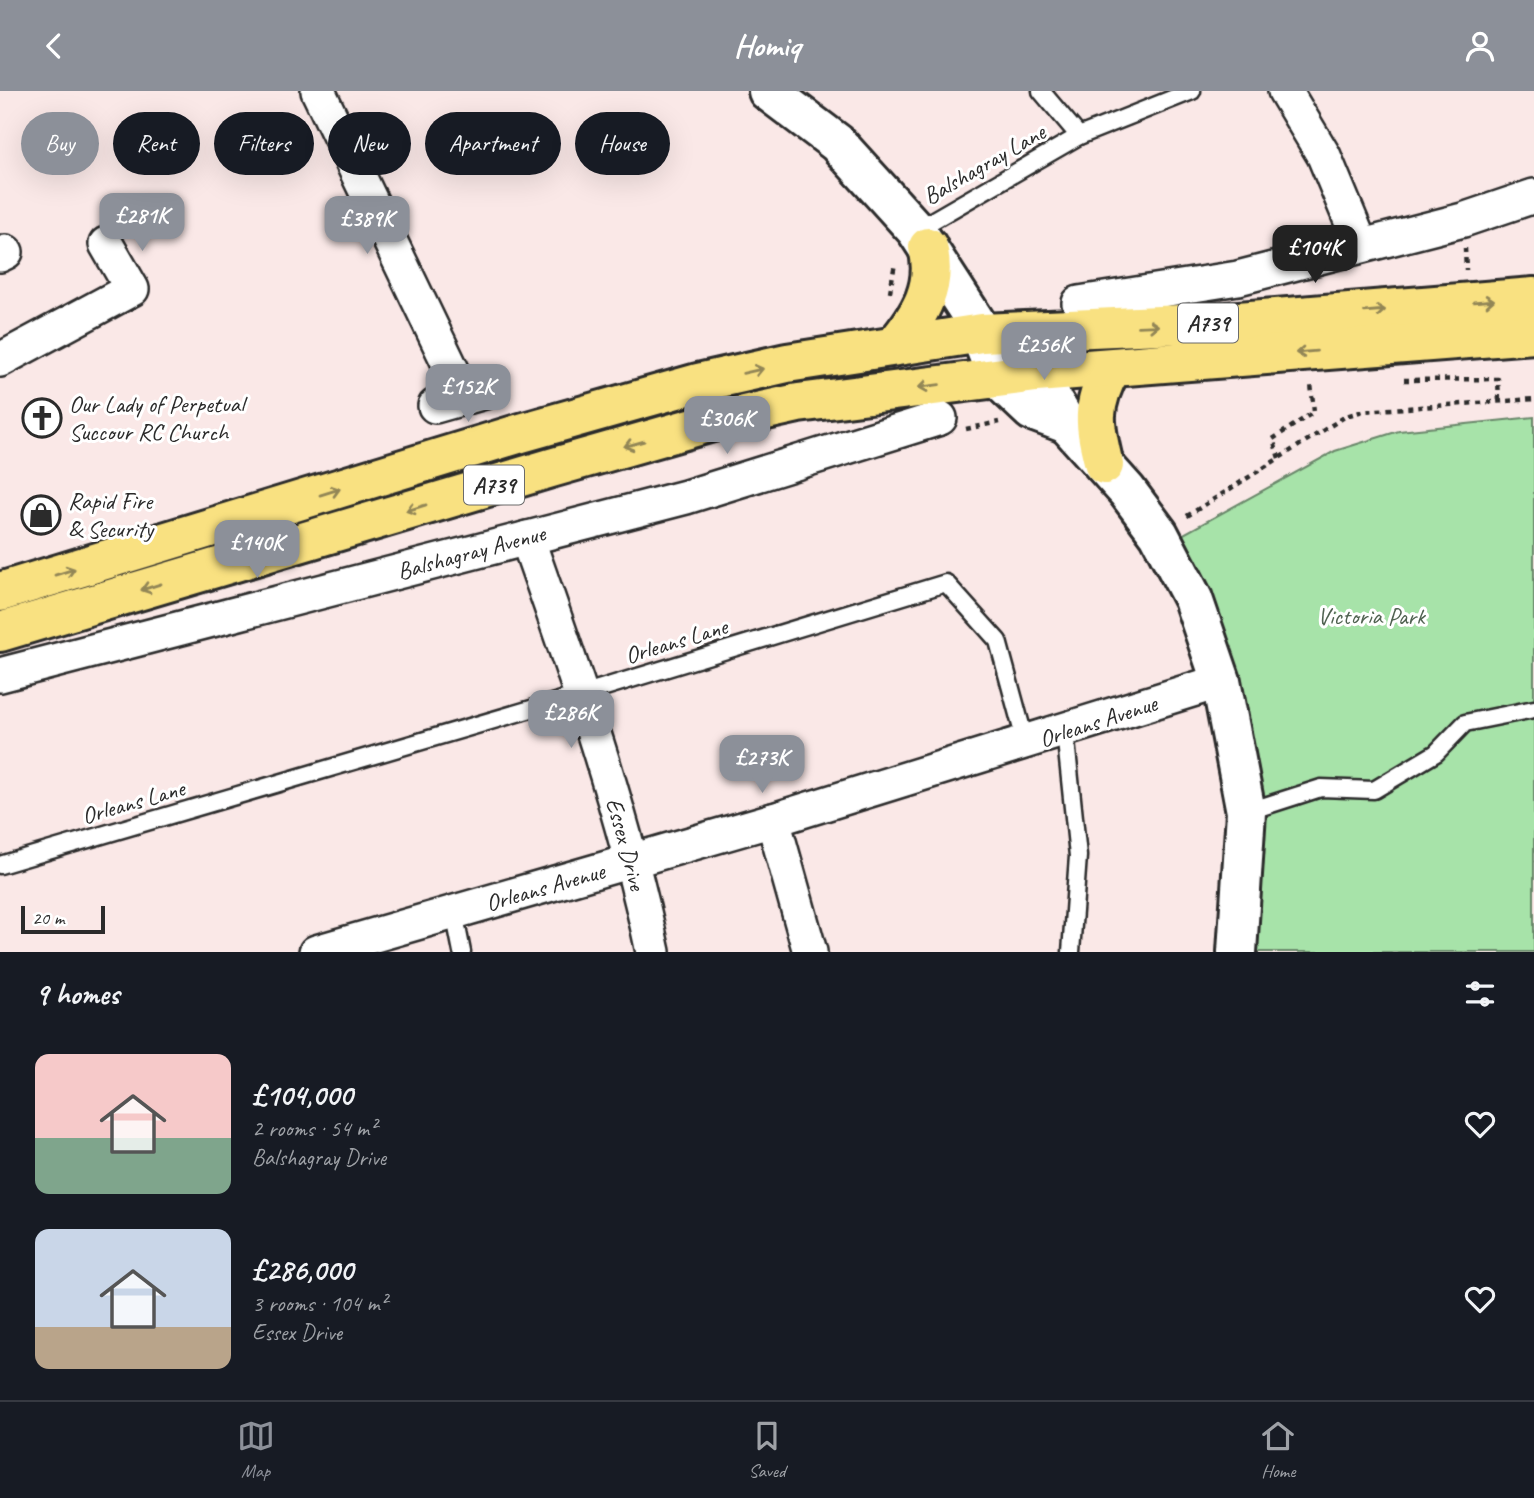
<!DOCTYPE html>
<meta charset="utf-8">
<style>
body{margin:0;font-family:Caveat,sans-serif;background:#242831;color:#f1f3f6;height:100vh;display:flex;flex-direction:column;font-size:26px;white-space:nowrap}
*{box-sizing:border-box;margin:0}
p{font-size:23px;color:#9ea1a6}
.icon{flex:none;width:38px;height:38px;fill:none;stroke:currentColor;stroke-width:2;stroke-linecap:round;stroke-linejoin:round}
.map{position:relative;height:861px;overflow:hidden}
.panel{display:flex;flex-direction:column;background:#171b24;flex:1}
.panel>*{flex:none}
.guide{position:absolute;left:21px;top:21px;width:700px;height:63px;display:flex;gap:14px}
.scale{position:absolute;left:21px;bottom:18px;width:84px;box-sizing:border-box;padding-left:7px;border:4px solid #2b2b2b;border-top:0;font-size:19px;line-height:24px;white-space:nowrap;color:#2b2b2b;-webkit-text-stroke:5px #fff;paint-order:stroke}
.price{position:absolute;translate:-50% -60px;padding:0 16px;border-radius:14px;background:#8c9099;color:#fff;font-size:23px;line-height:46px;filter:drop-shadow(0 2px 4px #0008)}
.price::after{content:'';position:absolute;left:50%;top:42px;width:21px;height:16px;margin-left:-10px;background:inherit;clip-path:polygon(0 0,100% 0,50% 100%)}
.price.active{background:#222;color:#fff}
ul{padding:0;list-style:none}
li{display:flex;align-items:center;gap:21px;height:175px;padding:0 35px}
li span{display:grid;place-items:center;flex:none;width:196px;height:140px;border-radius:14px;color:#555}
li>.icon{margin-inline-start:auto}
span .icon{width:84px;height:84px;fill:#fffc;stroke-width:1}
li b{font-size:30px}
h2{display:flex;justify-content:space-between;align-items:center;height:84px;padding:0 35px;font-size:30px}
.pill{padding:0 24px;border-radius:32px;background:#171b24;box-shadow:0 7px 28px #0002;font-size:24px;line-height:63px}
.pill.active{background:#8c9099;color:#fff}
header{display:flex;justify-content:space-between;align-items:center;height:91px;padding:0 35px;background:#8c9099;color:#fff;font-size:32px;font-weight:600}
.menu{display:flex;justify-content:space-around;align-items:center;height:98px;border-top:2px solid #363941;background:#171b24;font-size:19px;color:#9ea1a6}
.menu a{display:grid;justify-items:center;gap:4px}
.menu .active{color:#8c9099}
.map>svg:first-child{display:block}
.green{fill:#a7e3a9;stroke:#69876a;stroke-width:2}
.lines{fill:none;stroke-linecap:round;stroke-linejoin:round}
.service-casing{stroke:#2b2b2b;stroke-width:21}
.minor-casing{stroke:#2b2b2b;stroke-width:38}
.tertiary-casing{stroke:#2b2b2b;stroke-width:44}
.primary-casing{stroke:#2b2b2b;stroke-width:44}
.path{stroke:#2b2b2b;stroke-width:4.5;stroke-dasharray:5 5;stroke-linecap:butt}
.service{stroke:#fff;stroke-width:16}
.minor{stroke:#fff;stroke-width:33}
.tertiary{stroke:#fff;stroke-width:38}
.primary{stroke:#f9e181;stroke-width:38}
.oneway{stroke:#928656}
.labels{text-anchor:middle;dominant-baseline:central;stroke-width:6;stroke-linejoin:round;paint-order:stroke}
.shield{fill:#fff;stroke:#6b6b6b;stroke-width:2}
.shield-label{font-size:23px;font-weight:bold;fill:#2b2b2b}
.street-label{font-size:24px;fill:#2b2b2b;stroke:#fff}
.poi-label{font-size:24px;fill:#2b2b2b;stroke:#fff;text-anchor:start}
.park-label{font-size:24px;fill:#506251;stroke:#fff}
</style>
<header><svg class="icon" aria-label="back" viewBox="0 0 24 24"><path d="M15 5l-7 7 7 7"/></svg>Homiq<svg class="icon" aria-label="person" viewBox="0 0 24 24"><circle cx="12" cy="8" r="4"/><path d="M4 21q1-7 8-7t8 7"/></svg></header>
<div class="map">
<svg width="1534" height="861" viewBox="0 0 1534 861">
<rect width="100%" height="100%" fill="#fae8e7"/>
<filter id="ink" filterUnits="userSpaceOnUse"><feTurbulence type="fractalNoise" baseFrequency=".0143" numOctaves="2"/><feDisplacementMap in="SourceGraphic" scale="14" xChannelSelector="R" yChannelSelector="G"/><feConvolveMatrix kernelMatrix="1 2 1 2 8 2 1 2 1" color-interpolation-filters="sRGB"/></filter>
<g filter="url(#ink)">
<polygon class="green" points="1534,326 1534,861 1237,861 1246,721 1169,451 1335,360 1399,340"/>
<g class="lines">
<g class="service-casing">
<g id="service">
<polyline points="1041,0 1079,45"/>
<polyline points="916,139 1079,45 1192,0"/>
<polyline points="1065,640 1078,765 1071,861"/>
<polyline points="1246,721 1321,697 1374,699 1436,662 1465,632 1534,618"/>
<polyline points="0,774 582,603 946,492 998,550 1026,653"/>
<polyline points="454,821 462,861"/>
</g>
</g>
<g class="minor-casing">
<g id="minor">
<polyline points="318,0 465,306"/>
<polyline points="1285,0 1324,65 1361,154"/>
<polyline points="0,164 6,161"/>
<polyline points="1079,212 1238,187 1463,129 1534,105"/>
<polyline points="0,269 132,198 106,153"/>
<polyline points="435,315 488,300"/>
<path d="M527 447C575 583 623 719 653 861"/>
<polyline points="0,584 686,406 940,327"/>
<polyline points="773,729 810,861"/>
<polyline points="316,861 773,729 1221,590"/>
</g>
</g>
<g class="tertiary-casing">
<g id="tertiary">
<polyline points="768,0 837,52 916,139 975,230 997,287 1032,320 1067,333"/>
<polyline points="982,242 1036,282 1067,333 1127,400 1159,443 1193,508 1221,590 1246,721 1237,861"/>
</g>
</g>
<g class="primary-casing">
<g id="primary">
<path d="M896 253C920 224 938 195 928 156"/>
<path d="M1104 374C1094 334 1090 316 1111 278"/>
<polyline points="0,501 521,342 698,292 787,272 982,242 1227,231 1534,206"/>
<polyline points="0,541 551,377 712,331 798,312 1036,282 1534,243"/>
</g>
</g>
<g class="path">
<polyline points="1465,157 1466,179"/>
<polyline points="890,201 895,172"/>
<polyline points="1404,289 1498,288 1499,310"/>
<polyline points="966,338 999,331"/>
<polyline points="1279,367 1273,348 1314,321 1311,293"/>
<polyline points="1187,425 1346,325 1363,320 1534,308"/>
</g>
<use href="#service" class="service"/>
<use href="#minor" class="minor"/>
<use href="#tertiary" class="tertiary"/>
<use href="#primary" class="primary"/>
</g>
<defs><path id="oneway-shaft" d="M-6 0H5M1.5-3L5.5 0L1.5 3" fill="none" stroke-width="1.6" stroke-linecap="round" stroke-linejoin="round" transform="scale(1.75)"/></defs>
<g class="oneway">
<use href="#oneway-shaft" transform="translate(1484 210) rotate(-5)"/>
<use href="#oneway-shaft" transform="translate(1375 220) rotate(-5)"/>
<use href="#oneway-shaft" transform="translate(1148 235) rotate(-2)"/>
<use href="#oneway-shaft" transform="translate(1306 261) rotate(175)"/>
<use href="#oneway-shaft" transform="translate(753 280) rotate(-13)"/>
<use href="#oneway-shaft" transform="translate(929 295) rotate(173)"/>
<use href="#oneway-shaft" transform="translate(634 353) rotate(164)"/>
<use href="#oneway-shaft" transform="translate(330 401) rotate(-17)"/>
<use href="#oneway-shaft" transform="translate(416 417) rotate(163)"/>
<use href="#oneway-shaft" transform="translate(65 481) rotate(-17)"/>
<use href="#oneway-shaft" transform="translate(151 496) rotate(163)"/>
</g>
</g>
<defs>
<g id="church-ring" transform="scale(2.0125)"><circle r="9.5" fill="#fff" stroke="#2b2b2b" stroke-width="1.5"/><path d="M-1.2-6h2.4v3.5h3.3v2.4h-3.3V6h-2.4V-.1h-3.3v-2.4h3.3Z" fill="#2b2b2b"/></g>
<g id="shop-ring" transform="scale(2.0125)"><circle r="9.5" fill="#fff" stroke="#2b2b2b" stroke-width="1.5"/><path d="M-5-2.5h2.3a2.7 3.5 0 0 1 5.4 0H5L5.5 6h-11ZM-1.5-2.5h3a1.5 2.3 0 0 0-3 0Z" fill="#2b2b2b"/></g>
</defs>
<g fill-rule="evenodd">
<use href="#church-ring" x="42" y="327"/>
<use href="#shop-ring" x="41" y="424"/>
</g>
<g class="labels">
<g class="shield">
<rect x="1178" y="212.5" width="60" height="39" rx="5"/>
<rect x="464" y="374.5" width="60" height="39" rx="5"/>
</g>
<g class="shield-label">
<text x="1208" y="232">A739</text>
<text x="494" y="394">A739</text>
</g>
<g class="street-label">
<text transform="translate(984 73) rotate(-30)">Balshagray Lane</text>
<text transform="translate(471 461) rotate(-15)">Balshagray Avenue</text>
<text transform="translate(676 550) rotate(-17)">Orleans Lane</text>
<text transform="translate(1098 630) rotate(-18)">Orleans Avenue</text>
<text transform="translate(133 711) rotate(-16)">Orleans Lane</text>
<text transform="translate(626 753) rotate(75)">Essex Drive</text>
<text transform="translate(545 796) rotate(-16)">Orleans Avenue</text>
</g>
<g class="poi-label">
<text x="69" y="313">Our Lady of Perpetual<tspan x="69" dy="28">Succour RC Church</tspan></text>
<text x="68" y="410">Rapid Fire<tspan x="68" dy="28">&amp; Security</tspan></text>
</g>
<g class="park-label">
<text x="1371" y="525">Victoria Park</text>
</g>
</g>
</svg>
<div class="scale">20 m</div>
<b class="price" style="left:142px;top:162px">£281K</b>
<b class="price" style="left:367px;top:165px">£389K</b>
<b class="price active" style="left:1315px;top:194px">£104K</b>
<b class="price" style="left:1044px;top:291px">£256K</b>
<b class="price" style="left:468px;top:333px">£152K</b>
<b class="price" style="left:727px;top:365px">£306K</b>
<b class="price" style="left:257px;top:489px">£140K</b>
<b class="price" style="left:571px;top:659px">£286K</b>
<b class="price" style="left:762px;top:704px">£273K</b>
<div class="guide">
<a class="pill active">Buy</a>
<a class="pill">Rent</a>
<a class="pill">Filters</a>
<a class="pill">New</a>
<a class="pill">Apartment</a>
<a class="pill">House</a>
</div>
</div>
<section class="panel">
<h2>9 homes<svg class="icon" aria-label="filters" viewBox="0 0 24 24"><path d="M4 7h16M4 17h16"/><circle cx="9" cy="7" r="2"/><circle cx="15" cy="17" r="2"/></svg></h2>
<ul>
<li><span style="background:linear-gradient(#f6c9c9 60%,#7fa58c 0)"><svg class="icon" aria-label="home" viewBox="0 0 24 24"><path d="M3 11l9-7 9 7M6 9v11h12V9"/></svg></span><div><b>£104,000</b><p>2 rooms · 54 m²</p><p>Balshagray Drive</p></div><svg class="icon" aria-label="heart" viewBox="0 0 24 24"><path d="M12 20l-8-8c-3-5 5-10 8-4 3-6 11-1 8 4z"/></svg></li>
<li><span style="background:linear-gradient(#c9d6e8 70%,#b9a48a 0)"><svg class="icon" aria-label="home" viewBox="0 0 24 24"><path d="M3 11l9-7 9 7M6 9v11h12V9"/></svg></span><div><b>£286,000</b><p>3 rooms · 104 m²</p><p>Essex Drive</p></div><svg class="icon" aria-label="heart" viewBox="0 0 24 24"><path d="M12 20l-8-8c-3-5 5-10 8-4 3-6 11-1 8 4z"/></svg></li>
</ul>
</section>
<nav class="menu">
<a class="active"><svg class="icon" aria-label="map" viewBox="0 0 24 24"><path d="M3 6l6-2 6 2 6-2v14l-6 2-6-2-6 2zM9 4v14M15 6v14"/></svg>Map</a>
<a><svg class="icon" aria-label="saved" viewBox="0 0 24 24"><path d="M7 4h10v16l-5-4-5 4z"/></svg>Saved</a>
<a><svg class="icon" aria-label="home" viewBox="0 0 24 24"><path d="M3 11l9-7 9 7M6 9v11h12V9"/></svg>Home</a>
</nav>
